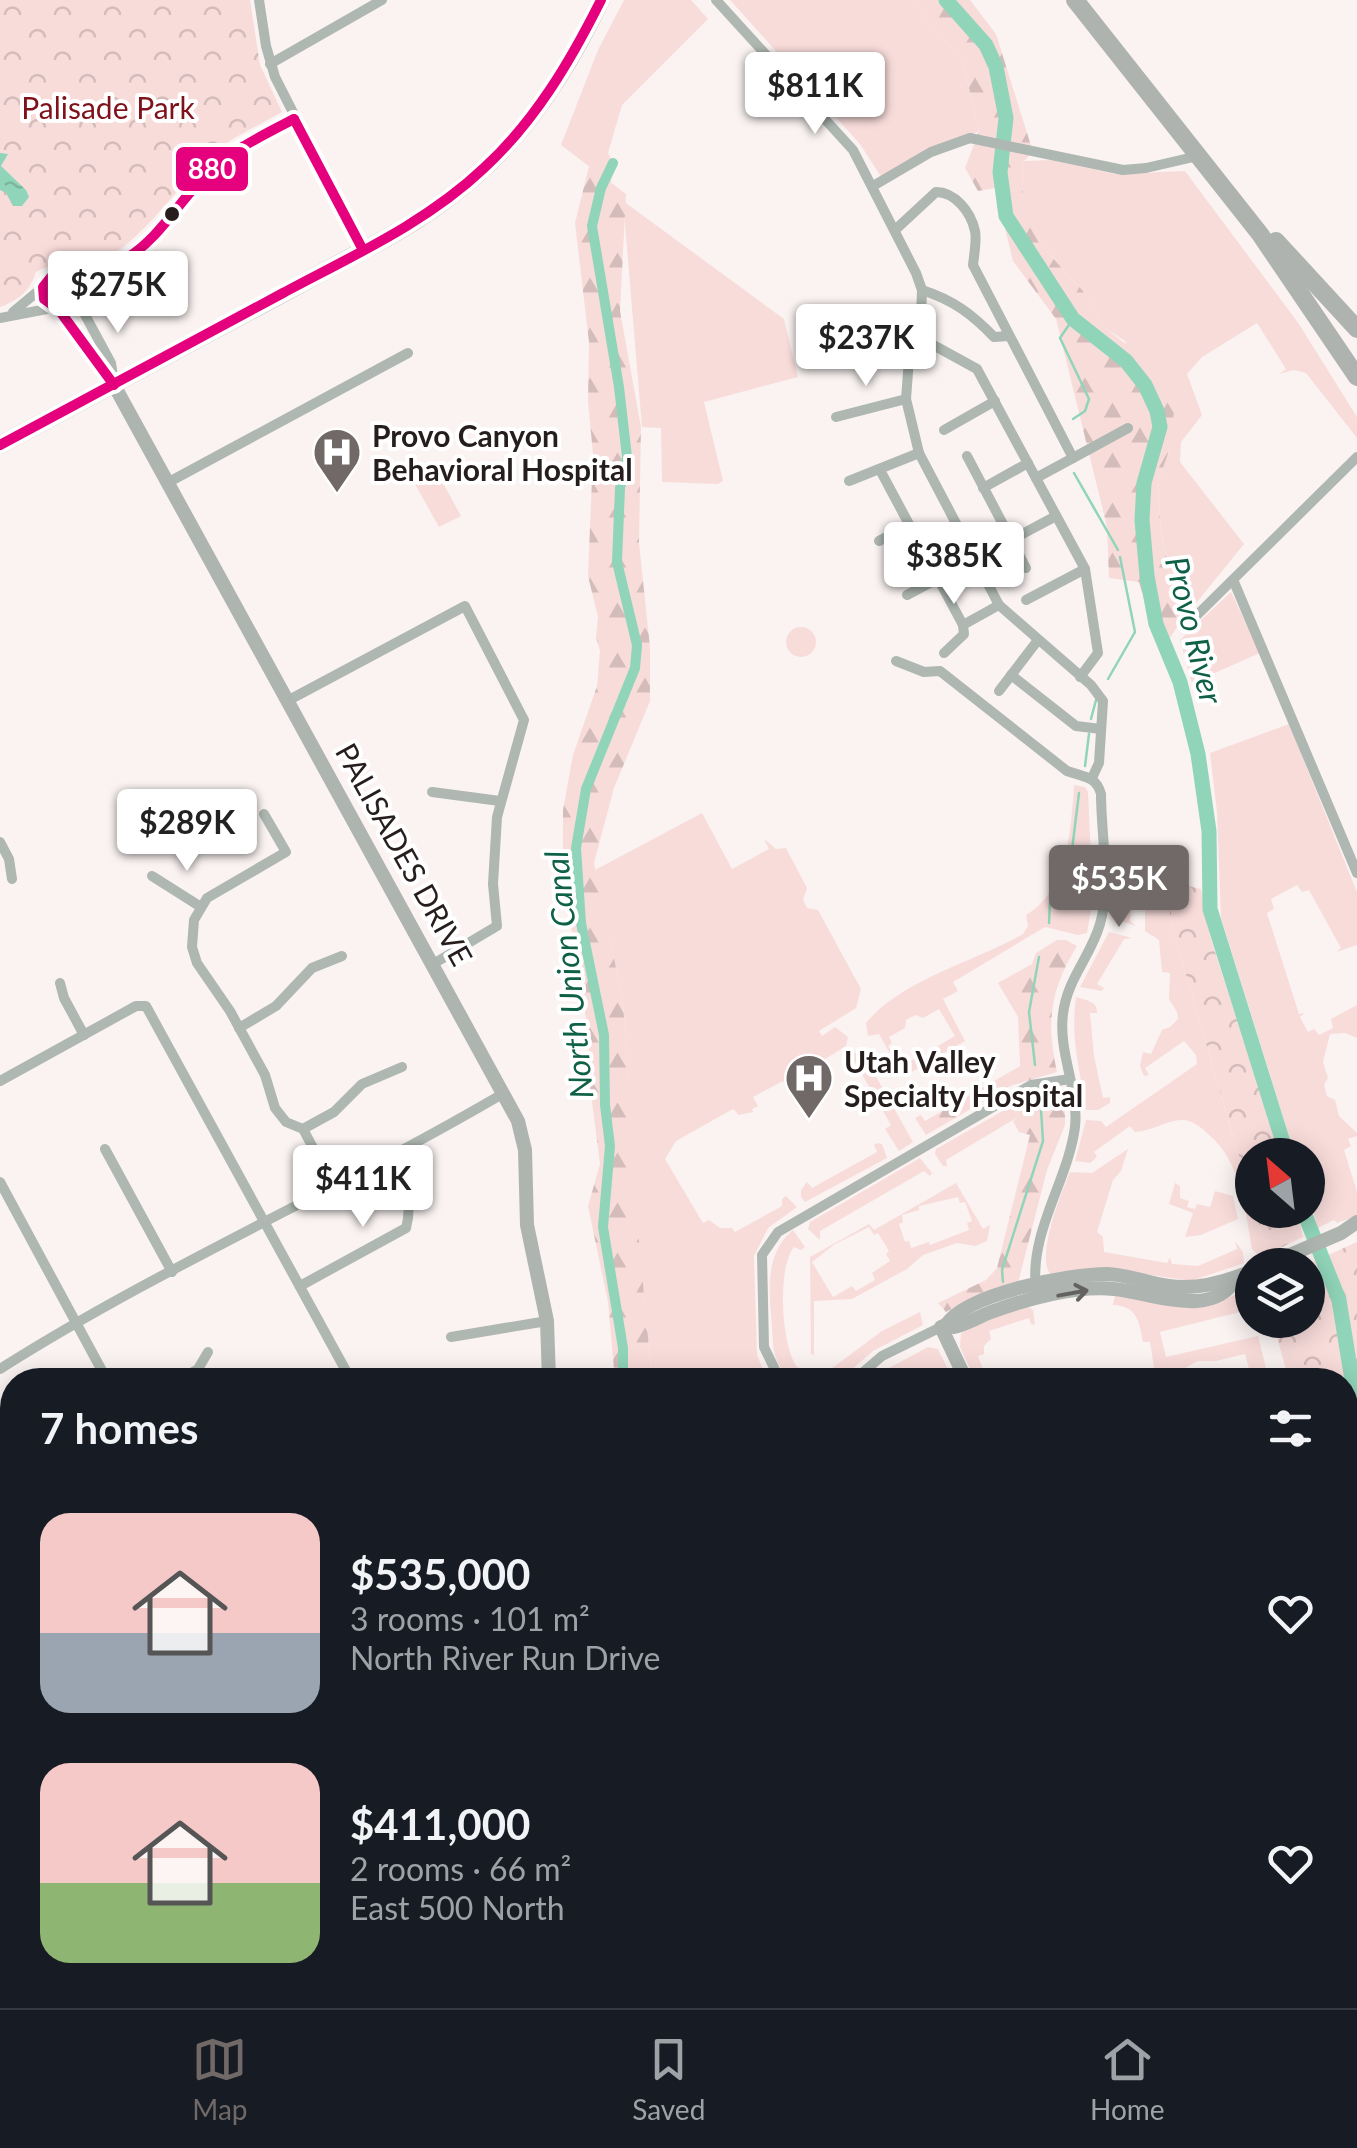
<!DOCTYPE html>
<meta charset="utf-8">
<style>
body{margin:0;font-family:Lato,sans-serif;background:#242831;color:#f1f3f6;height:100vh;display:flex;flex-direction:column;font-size:38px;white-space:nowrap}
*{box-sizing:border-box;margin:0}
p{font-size:32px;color:#9ea1a6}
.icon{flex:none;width:55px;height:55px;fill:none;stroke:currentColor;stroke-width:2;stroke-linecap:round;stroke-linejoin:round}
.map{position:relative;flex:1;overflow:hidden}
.side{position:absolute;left:0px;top:1368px;width:1358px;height:642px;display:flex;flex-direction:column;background:#171b24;border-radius:40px 40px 0 0;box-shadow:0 5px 25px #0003}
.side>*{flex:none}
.needle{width:65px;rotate:332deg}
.buttons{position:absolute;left:1235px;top:1138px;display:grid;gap:20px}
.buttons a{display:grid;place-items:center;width:90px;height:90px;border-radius:50%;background:#171b24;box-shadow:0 5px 25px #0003;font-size:50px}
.price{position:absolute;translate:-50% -85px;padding:0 22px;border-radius:10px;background:#fff;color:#222;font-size:32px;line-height:65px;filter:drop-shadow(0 2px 5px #0008)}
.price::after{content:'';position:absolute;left:50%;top:60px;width:30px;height:22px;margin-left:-15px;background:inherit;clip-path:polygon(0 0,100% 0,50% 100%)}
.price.selected{background:#706968;color:#fff}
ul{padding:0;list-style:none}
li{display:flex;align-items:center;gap:30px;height:250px;padding:0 40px}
li span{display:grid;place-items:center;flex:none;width:280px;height:200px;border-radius:30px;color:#555}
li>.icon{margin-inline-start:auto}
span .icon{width:120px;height:120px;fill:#fffc;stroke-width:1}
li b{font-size:42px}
h2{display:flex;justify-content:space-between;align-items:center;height:120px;padding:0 40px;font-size:42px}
.menu{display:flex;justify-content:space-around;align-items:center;height:140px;border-top:2px solid #363941;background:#171b24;font-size:28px;color:#9ea1a6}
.menu a{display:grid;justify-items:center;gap:5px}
.menu .selected{color:#706968}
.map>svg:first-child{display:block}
.green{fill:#f8dcda;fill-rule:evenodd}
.forest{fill:url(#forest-firs)}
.park{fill:url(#park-crowns)}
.water{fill:url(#water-ripples)}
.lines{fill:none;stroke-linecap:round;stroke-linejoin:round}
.stream{stroke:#90d5b9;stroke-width:2.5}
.canal{stroke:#90d5b9;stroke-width:10}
.river{stroke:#90d5b9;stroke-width:15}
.street{stroke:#aeb7b1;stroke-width:10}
.secondary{stroke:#aeb5b1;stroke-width:14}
.highway{stroke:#aeb3b0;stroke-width:18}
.bus-1-casing{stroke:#fff;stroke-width:18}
.bus-1{stroke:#e5007d;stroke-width:10}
.oneway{stroke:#636260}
.bus-dot{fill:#251e1d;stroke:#fff;stroke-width:4}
.labels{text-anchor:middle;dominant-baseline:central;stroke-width:8;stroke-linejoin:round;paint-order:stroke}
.park-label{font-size:30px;fill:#7e111a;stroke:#fff}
.poi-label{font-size:30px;font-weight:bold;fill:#251e1d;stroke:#fff;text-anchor:start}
.street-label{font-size:30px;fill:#251e1d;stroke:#fff}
.water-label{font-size:32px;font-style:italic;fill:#0e6046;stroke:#fff}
.line-badge{stroke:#fff;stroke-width:4}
.badge-label{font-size:28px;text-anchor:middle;font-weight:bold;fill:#fff}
</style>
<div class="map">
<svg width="1357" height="2008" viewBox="0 0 1357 2008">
<defs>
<pattern id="forest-firs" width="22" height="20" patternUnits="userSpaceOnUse" patternTransform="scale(2.5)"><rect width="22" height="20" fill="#f8dcda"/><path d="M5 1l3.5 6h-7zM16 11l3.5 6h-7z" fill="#d4bcbb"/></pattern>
<pattern id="park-crowns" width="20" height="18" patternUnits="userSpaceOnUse" patternTransform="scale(2.5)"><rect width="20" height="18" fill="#f8dcda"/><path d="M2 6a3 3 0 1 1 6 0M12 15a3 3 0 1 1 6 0" fill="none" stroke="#d4bcbb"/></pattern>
<pattern id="water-ripples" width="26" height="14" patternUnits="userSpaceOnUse" patternTransform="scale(2.5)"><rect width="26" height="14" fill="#90d5b9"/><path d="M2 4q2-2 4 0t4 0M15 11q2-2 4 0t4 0" fill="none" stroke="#7cb69f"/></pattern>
</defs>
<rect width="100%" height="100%" fill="#faf3f2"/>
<g class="green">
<polygon points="624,0 691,0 708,19 622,105 608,153 613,163 611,183 561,145 598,50"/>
<polygon points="730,0 911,0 963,62 979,131 883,180 860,144"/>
<polygon points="1051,160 1115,174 1185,171 1299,324 1357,417 1357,438 1306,373 1294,370 1279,374 1286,369 1257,323 1202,357 1187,374 1202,415 1181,442 1180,462 1244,544 1180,623 1161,530 1158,482 1170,448 1125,341 1104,327 1083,291 1048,253 1026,213 1022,188 1024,161"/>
<polygon points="623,201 784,319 798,377 704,402 723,481 718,484 662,482 661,428 642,427"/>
<polygon points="437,472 461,516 439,527 415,484"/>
<polygon points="1231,592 1260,653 1192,683 1180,640"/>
<circle cx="801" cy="642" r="15"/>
<polygon points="1289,724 1357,892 1357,945 1336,952 1341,948 1309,890 1302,892 1297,885 1271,899 1274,909 1267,913 1299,1014 1305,1013 1300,1017 1308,1032 1314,1029 1319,1035 1333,1028 1331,1019 1357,1005 1357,1038 1345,1033 1330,1034 1323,1062 1328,1078 1324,1085 1327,1096 1335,1100 1339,1116 1357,1133 1357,1136 1348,1139 1351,1146 1344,1150 1357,1192 1357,1216 1337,1223 1334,1220 1318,1228 1308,1195 1308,1155 1295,1155 1221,918 1217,812 1210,753"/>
<path d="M1074 785 1085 787 1088 792 1093 899 1087 933 1078 935 1045 927 953 982 958 991 943 999 965 1041 903 1077 879 1034 868 1036 866 1023C901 980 974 962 1023 934L1028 926 1026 915C1068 891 1071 830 1074 785ZM939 1009 955 1036 938 1046 937 1054 930 1058 921 1055 905 1064 901 1058 897 1060 888 1046 892 1043 889 1037 905 1028 906 1020 915 1015 923 1018Z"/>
<polygon points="702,813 732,869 769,849 764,839 776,849 786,848 807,888 803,900 807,908 818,910 861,989 856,1008 819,1031 822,1036 835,1027 848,1037 846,1046 822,1061 821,1072 789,1090 783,1081 753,1097 758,1106 752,1109 753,1112 739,1115 733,1109 676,1141 665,1159 703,1223 709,1220 720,1228 732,1228 735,1232 782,1206 782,1199 786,1196 797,1207 768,1228 754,1256 757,1355 766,1377 762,1380 652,1380 636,1213 623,1001 595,870"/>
<path d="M1170 882V920L1267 1253 1259 1256 1252 1249C1245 1209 1241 1161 1208 1134 1201 1127 1191 1119 1180 1120 1166 1121 1152 1131 1135 1132L1130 1126 1094 1152 1097 1157 1090 1163 1075 1161 1086 1120 1101 1121 1106 1127 1197 1064 1196 1055 1184 1041 1145 1068 1149 1075 1144 1076 1140 1066 1143 1052 1151 1054 1162 1030 1170 1027 1178 1019 1177 1012 1169 999 1170 973 1162 972 1159 940 1145 931V890L1140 891 1138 897 1132 898 1130 921 1136 926 1112 918V884Z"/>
<polygon points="1109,932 1132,938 1124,939 1097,984 1104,988 1102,991 1080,987"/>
<path d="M1076 997C1085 1000 1098 1001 1097 1013H1090L1094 1056 1103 1098 1110 1097V1103L1098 1110H1086C1080 1068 1070 1041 1076 997Z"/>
<polygon points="861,1050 913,1142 899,1151 885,1129 891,1125 851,1055"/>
<polygon points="1017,1103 1018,1117 946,1160 947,1166 943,1166 935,1154 936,1149"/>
<polygon points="877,1143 882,1144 887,1158 805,1202 801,1197 801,1190 807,1182 812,1188 877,1152 874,1145"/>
<path d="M1128 1149 1121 1171 1113 1180 1097 1232 1103 1237 1104 1252 1167 1263 1170 1257 1172 1264 1198 1266 1237 1249 1235 1241 1243 1252 1244 1263 1191 1281 1105 1268 1051 1275C1035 1258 1061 1193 1070 1172L1092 1173Z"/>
<polygon points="920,1158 932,1173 930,1176 924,1171 820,1231 820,1240 808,1229 810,1222"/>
<path d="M956 1183 983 1229 990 1225 987 1241 975 1246 957 1243 923 1255 907 1269 852 1299 814 1301V1355L811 1354 810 1257 869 1224 874 1230ZM958 1197 960 1203 965 1202 972 1221 967 1223 969 1230 930 1245 929 1242 911 1248 909 1241 905 1242 899 1224 903 1222 902 1215 919 1210V1206ZM869 1227 874 1235 878 1233 889 1251 886 1254 890 1261 872 1273 875 1280 856 1291 852 1286 833 1297 812 1262 835 1244Z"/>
<polygon points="1175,1183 1180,1186 1180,1198 1189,1201 1187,1207 1195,1209 1197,1204 1210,1207 1215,1191 1233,1196 1238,1219 1201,1235 1185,1237 1193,1213 1169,1204"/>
<path d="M793 1230 805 1247 801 1250 794 1247C777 1268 781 1345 797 1367L817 1373 828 1371 882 1331 920 1312 923 1325 873 1351 840 1380H794C781 1372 775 1360 773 1346 772 1305 759 1258 793 1230Z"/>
<path d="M1239 1293 1248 1310 1160 1332 1166 1357 1258 1336 1269 1380H1252L1245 1354 1216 1361H1198L1183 1369 1186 1380H1156L1150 1342H1143C1139 1321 1137 1306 1113 1305L1115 1295 1222 1300Z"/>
<polygon points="1028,1307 1033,1310 1035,1325 1031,1324 1029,1318 989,1331 991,1339 984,1346 984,1354 978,1356 987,1380 975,1380 960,1347 961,1333 1009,1311"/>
<polygon points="928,1347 938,1349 953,1380 867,1380"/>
<polygon points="1345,1477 1357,1525 1357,1567 1345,1567"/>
</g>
<g class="forest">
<polygon points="911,0 970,0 996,34 1033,152 1024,161 1022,188 1027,214 1048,253 1083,291 1104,327 1149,362 1174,412 1170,448 1158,482 1161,531 1180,623 1160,652 1139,582 1109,578 1107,527 1056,319 1013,261 995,188 978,191 965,168 979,131 963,62"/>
<polygon points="589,166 626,194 620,311 641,427 639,543 650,647 650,701 614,788 594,863 623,1001 637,1220 652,1380 615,1380 608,1302 588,1206 600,1164 590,1086 588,1031 563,878 563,810 573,755 597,686 600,651 596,637 598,617 588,576 593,454 588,401 589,342 575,223"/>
<path d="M1057 940H1066L1077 946C1050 991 1046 1020 1057 1072L1010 1086 926 1135 915 1118 921 1115 925 1121 1020 1066 1018 1017 998 983 1032 964 1036 953Z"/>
<polygon points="1059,1092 1065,1105 1065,1125 1047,1170 1018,1283 982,1294 946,1312 938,1303 986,1280 997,1268 1030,1135 1019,1132 1013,1121 1018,1117 1017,1103 1043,1093"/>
</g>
<g class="park">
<path d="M0 0H250L260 65 282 112C257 126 231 138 209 156 176 185 114 289 61 260L36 272C30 291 19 300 0 307Z"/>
<polygon points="1170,882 1201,889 1210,936 1280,1155 1252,1155 1252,1201 1170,920"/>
<polygon points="1255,1210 1296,1210 1303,1237 1267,1254"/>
<polygon points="1357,1242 1357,1525 1345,1477 1345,1380 1289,1380 1272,1320 1308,1320 1306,1265"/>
<polygon points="1345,1567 1357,1567 1357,1811 1350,1870 1357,1883 1357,2008 1315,2008 1309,1998 1345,1998"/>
</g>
<polygon class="water" points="0,153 8,154 1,166 26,190 29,197 22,206 13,206 6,193 0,190"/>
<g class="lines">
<g class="stream">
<polyline points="1073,419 1085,411 1089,399 1060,338 1073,319"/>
<polyline points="1074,473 1118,550"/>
<polyline points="1108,679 1135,632 1120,557"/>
<polyline points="1091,719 1096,700"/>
<polyline points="1085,766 1089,734"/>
<polyline points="1049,923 1050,902 1070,866 1079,793"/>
<polyline points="1035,1065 1029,1012 1039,957"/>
<polyline points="1003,1282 1002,1270 1043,1141 1041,1110"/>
</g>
<g class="canal">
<polyline points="613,163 601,188 592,226 619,387 627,457 620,488 617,562 637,645 635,668 586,789 576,848 581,923 604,1035 605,1105 610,1146 603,1227 623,1348 623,1380"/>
<polyline points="729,1998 738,2008"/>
</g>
<g class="river">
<polyline points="946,0 986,45 996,67 1006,118 1000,172 1006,216 1073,319 1126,361 1145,385 1157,411 1160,427 1144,483 1142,520 1147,576 1156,624 1180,682 1198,754 1209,831 1210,909 1287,1155"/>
<polyline points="1303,1210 1339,1300 1352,1380 1357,1392"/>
<polyline points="1345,1719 1357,1693"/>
<polyline points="1345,1980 1357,1993"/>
</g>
<g class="street">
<polyline points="259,0 266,46 275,77 363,250"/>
<polyline points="716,0 853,150 916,273 922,290 921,318 909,359 906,399 919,453 999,605 1091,685 1103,701 1099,763 1092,778"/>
<polyline points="270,64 382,0"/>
<polyline points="873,186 931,152 970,138 1123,170 1146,168 1198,156"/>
<path d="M895 230 936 192C955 192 971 212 975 231 977 240 974 255 973 265L1073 458 1036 478"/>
<polyline points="69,275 79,288 77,300 65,309 52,308 43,293 51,277 108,267"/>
<path d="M922 290C953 300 972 314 994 337L1009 336"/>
<polyline points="79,294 111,267 149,241 214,166 234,152 294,119"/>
<polyline points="77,300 111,363 114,384"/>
<path d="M59 310C80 334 91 363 114 385"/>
<polyline points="13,312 43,287"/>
<polyline points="0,318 52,308"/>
<polyline points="821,357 915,335 977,369 1085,569 1098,653 1080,677"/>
<polyline points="836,417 906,399"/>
<polyline points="944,430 995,401"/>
<polyline points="967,456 1026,568"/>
<polyline points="1073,458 1128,428"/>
<polyline points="880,470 963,625"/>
<polyline points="849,481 919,453"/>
<polyline points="169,482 408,353"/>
<polyline points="983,488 1028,463"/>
<polyline points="1011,540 1056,516"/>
<polyline points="879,541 909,525"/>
<polyline points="1234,582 1357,873"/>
<polyline points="907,595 937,579"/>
<polyline points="1026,600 1085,569"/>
<polyline points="1196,616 1357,457"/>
<polyline points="944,653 964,634 963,625 999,605"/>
<path d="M896 661 924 672 940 671 1067 771C1084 777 1096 776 1101 794 1101 833 1111 887 1100 924 1091 956 1067 979 1063 1014 1058 1053 1079 1089 1075 1127 1068 1181 1029 1232 1036 1289"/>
<polyline points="1011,675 1076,726 1101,729"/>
<polyline points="999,691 1038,640"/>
<polyline points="289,700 465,606 524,720 497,817 493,884 497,926 433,964"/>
<polyline points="432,792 500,801"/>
<polyline points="264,814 286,852 207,898 194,920 192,947 197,963 230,1011 265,1075 275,1108 286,1122 303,1129 334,1187"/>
<polyline points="0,842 9,859 12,879"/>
<polyline points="152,876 201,907"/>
<polyline points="60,983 64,998 84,1035"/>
<polyline points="239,1028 276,1006 312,968 342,956"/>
<polyline points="0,1081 136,1006 146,1006 351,1380"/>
<polyline points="303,1129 334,1112 362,1084 402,1067"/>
<polyline points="105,1149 172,1272"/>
<polyline points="0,1182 107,1380"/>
<path d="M300 1286 406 1228C413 1204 405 1176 393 1155"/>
<polyline points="451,1337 547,1321"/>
<path d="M0 1369C161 1267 339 1190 504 1093"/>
<polyline points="179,1380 198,1369 208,1352"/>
<polyline points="780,1380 764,1347 762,1255 778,1232 1031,1085 1070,1079"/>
<polyline points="854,1380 882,1356 941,1327"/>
<polyline points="0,1413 12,1435"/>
<polyline points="0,1589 12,1582"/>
<polyline points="0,1614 12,1627"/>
<polyline points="453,1998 459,2008"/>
<polyline points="206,2008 223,1998"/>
</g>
<g class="secondary">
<polyline points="114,385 518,1121 525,1150 527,1225 547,1321 549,1380"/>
<polyline points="1267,1265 1341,1233 1357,1222"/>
<path d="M946 1325C967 1293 1070 1274 1107 1274 1129 1275 1148 1283 1169 1286 1196 1290 1228 1281 1252 1271"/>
<path d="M966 1380 941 1327 946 1325 954 1327C967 1324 978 1317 991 1312 1026 1299 1076 1285 1114 1289 1151 1292 1213 1321 1237 1277"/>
<polyline points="0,1703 12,1696"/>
<polyline points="0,1844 12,1867"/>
<polyline points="84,1998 90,2008"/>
<polyline points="1216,1998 1219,2008"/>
<polyline points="604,2008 604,1998"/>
</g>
<g class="highway">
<polyline points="1075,0 1260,234 1357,377"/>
<polyline points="1276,241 1357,329"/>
<path d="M0 445 379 242C489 183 548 110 601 0"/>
</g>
<g class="bus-1-casing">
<g id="bus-1">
<polyline points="294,119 363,250"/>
<path d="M59 310 44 299 43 287 51 277C77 269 103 273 127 258 158 239 177 205 202 179 228 152 261 136 294 119"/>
<polyline points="59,310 114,385"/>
<path d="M0 445C94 394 189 344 283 293 352 256 426 223 484 168 535 121 570 62 601 0"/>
</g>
</g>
<use href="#bus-1" class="bus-1"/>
</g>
<defs><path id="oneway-shaft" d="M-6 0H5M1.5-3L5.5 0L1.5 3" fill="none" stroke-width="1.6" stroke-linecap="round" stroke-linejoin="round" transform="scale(2.5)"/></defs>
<use class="oneway" href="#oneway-shaft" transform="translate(1073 1293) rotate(-10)"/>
<defs>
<g id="hospital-pin" transform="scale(2.5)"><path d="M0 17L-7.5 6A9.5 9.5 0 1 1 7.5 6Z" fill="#706968" stroke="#fff"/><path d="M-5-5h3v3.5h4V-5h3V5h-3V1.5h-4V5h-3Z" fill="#fff"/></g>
</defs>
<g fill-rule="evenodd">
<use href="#hospital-pin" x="337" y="452"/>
<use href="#hospital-pin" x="809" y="1078"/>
</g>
<circle class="bus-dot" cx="172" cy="214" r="9"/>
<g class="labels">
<g class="park-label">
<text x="108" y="107">Palisade Park</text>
</g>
<g class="poi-label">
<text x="372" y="435">Provo Canyon<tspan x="372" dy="34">Behavioral Hospital</tspan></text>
<text x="844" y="1061">Utah Valley<tspan x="844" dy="34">Specialty Hospital</tspan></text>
</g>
<g class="street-label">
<text transform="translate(405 854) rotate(61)">PALISADES DRIVE</text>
</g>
<g class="water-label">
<text transform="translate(1195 630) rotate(76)">Provo River</text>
<text transform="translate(568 975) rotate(-96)">North Union Canal</text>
</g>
</g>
<rect class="line-badge" x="174" y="145" width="76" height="48" rx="10" fill="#e5007d"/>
<g class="badge-label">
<text x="212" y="179">880</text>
</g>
</svg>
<div class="buttons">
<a><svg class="needle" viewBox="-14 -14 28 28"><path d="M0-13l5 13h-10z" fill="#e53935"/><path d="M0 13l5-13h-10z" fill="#9ea1a6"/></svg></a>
<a><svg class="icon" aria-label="layers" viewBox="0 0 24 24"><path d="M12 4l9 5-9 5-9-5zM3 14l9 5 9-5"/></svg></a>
</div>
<b class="price" style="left:815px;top:137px">$811K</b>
<b class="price" style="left:118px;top:336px">$275K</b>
<b class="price" style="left:866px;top:389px">$237K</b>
<b class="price" style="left:954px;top:607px">$385K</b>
<b class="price" style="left:187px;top:874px">$289K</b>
<b class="price selected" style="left:1119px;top:930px">$535K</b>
<b class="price" style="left:363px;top:1230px">$411K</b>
<section class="side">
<h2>7 homes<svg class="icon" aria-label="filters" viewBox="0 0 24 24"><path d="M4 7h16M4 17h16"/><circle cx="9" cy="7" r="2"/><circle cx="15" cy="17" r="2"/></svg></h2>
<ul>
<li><span style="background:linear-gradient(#f6c9c9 60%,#9aa5b1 0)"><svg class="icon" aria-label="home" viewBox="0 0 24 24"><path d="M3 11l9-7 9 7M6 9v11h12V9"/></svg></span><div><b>$535,000</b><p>3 rooms · 101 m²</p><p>North River Run Drive</p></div><svg class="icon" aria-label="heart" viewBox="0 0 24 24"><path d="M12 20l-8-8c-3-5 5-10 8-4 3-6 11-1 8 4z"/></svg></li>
<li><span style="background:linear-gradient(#f6c9c9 60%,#8fb573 0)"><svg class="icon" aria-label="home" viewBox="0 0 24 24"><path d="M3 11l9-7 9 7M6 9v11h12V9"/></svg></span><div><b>$411,000</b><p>2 rooms · 66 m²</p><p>East 500 North</p></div><svg class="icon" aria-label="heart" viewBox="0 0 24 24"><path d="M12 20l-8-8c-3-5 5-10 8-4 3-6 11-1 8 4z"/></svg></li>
</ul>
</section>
</div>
<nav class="menu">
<a class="selected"><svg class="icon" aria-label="map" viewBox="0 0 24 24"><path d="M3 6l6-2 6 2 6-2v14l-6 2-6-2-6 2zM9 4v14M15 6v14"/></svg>Map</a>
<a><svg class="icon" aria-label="saved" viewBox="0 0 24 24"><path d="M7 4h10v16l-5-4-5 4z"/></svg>Saved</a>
<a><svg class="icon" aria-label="home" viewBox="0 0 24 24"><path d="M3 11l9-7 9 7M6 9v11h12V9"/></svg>Home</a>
</nav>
